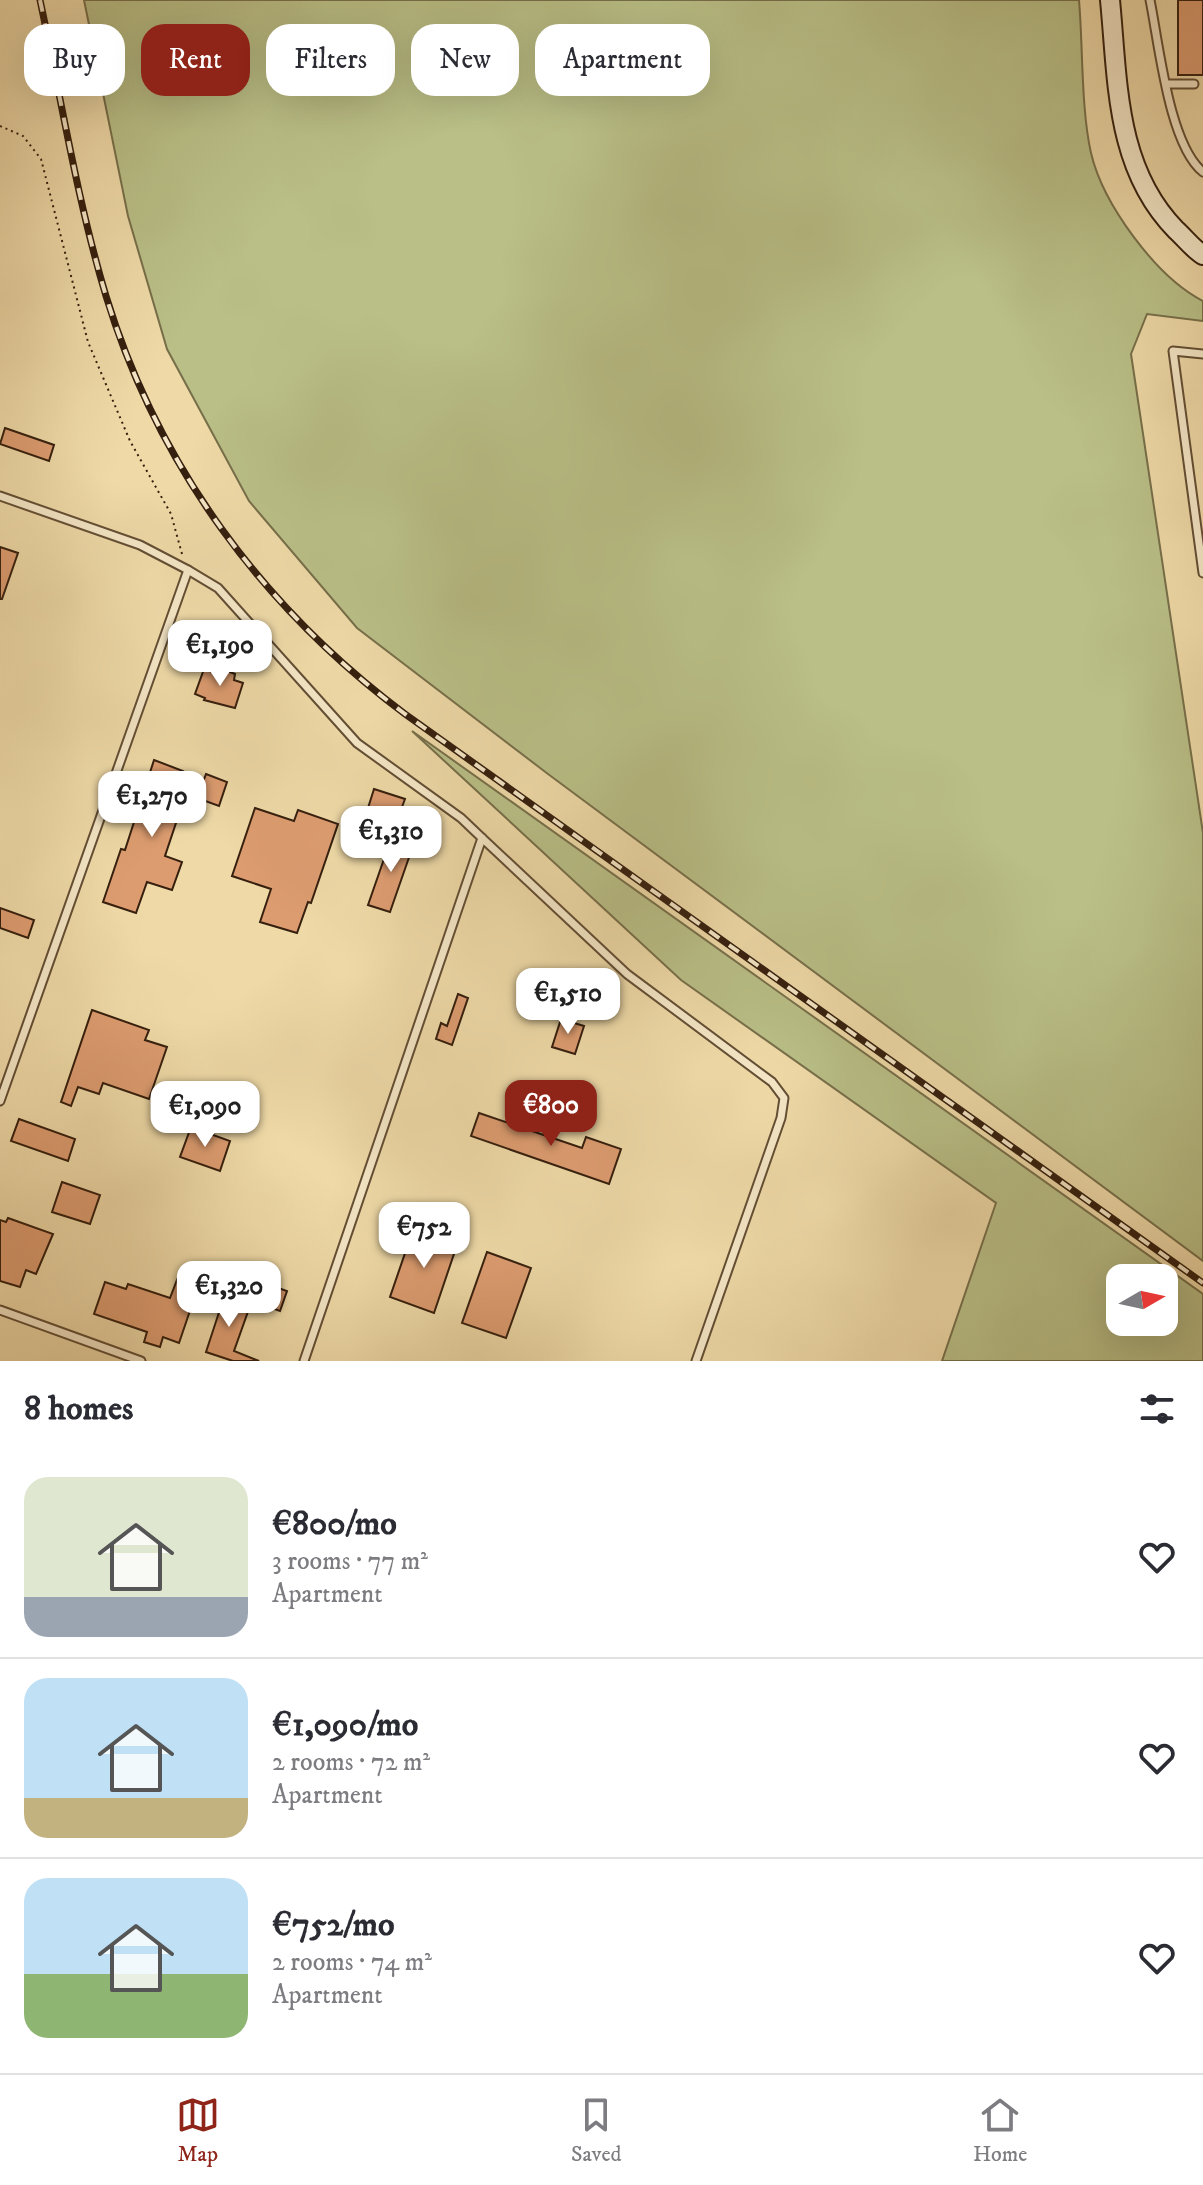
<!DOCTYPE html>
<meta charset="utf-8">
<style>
body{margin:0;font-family:"IM FELL DW Pica",serif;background:#f7f7f7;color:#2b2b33;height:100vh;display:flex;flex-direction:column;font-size:30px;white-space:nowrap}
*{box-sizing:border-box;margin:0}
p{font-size:26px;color:#7c7c81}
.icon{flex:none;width:44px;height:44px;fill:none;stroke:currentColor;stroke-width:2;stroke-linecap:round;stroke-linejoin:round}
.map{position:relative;height:1361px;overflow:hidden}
.drawer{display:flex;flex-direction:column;background:#fff;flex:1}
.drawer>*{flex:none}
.top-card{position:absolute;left:24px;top:24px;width:800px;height:72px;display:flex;gap:16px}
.needle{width:52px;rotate:81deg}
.controls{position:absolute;left:1106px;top:1264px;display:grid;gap:16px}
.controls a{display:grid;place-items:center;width:72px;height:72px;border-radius:16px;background:#fff;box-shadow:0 8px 32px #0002;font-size:40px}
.price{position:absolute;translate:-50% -68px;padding:0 18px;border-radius:16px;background:#fff;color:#222;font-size:26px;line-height:52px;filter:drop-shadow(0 2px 4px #0008)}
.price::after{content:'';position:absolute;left:50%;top:48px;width:24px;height:18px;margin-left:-12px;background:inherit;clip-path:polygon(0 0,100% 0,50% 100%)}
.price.selected{background:#8f2418;color:#fff}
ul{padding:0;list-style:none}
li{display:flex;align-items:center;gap:24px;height:200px;padding:0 24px}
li+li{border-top:2px solid #e1e1e2}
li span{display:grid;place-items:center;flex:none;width:224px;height:160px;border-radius:24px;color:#555}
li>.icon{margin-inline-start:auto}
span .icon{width:96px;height:96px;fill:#fffc;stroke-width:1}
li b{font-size:34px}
h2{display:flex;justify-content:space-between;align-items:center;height:96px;padding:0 24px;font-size:34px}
.chip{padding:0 28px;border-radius:24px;background:#fff;box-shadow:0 8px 32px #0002;font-size:28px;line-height:72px}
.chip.selected{background:#8f2418;color:#fff}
.tab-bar{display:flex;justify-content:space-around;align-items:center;height:112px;border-top:2px solid #e1e1e2;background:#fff;font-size:22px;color:#7c7c81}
.tab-bar a{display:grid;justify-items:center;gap:4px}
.tab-bar .selected{color:#8f2418}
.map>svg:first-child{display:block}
.green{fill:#b9bf87;stroke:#776f4a;stroke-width:2;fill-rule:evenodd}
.building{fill:#dc9c70;stroke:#351f0e;stroke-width:2}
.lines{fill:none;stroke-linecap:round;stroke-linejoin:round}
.lane-casing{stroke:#634e34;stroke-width:11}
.secondary-casing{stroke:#351f0e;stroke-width:22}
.path{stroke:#351f0e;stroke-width:2;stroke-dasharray:2 4;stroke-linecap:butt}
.lane{stroke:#f4e6c6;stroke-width:7}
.secondary{stroke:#f4e6c6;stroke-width:18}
.rail-casing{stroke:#351f0e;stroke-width:7}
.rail{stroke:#f4e6c6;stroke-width:4;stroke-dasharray:12;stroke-linecap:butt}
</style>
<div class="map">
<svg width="1203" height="1361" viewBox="0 0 1203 1361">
<rect width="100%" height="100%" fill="#eed9a7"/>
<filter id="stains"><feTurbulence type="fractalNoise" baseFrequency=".0025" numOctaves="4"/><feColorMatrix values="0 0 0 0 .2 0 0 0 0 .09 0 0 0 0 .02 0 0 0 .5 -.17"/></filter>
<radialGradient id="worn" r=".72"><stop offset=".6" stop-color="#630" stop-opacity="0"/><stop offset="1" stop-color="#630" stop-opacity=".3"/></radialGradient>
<g class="green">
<path d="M84 0H1079C1083 46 1081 109 1091 153 1103 204 1156 277 1203 301V321L1147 314 1131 354 1203 833V1261L548 774 357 628 249 501 167 349 128 216Z"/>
<path d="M412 731 1203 1294V1361H942L996 1203 681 980ZM1164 1278V1322H1120V1278Z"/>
</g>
<g class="building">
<rect x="1178" y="0" width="25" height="75"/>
<polygon points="5,428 54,445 49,461 0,444"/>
<polygon points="0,547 18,553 2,599 0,599"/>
<polygon points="204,669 223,676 225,670 235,674 234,680 243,683 235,708 204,700 205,698 195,694"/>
<polygon points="154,760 183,771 179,782 200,789 190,818 179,814 165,856 182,862 172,890 147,882 136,913 103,902 121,849 125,850"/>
<polygon points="206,774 227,782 219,806 197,798"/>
<polygon points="374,789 405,799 395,826 372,818 375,810 368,808"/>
<polygon points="255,808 294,821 298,810 338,824 311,903 308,902 297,933 260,922 271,889 232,876"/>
<polygon points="392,836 414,843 390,912 368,905"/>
<polygon points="0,908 34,920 28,938 0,928"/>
<polygon points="458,994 468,998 452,1045 436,1039 441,1023 447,1026"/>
<polygon points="92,1010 149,1030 145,1040 167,1047 149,1099 103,1083 99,1094 78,1087 71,1106 61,1102"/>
<polygon points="561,1019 584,1026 575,1054 552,1047"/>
<polygon points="479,1113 582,1148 586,1137 621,1149 609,1184 471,1136"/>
<polygon points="19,1119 75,1139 68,1161 11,1141"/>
<polygon points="191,1127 230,1141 220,1171 180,1157"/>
<polygon points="62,1182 100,1195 90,1224 52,1212"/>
<polygon points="8,1218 53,1234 36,1274 26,1270 20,1287 0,1281 0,1220 6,1222"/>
<polygon points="414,1227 458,1242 434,1313 390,1297"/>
<polygon points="487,1252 531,1268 506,1338 462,1323"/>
<polygon points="180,1272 191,1276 185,1293 195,1296 179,1343 163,1337 160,1347 144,1342 147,1332 94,1314 105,1282 126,1289 128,1284 170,1298"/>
<polygon points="256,1280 287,1291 280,1311 249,1300"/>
<polygon points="225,1294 251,1303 234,1351 259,1361 233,1361 206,1352"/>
</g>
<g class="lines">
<g class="lane-casing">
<g id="lane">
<path d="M1150 0C1159 44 1169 145 1203 172"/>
<polyline points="1167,84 1194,84"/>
<polyline points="1203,354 1173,351 1203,573"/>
<polyline points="0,496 140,545 188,570"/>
<polyline points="0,1101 188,570 218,588 357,743 461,818 482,838"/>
<polyline points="0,1310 141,1361"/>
<polyline points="304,1361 482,838 627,974 772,1082 784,1098 781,1118 696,1361"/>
</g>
</g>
<g class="secondary-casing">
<path id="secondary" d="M1110 0C1118 81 1115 168 1176 230 1185 238 1193 249 1203 255"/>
</g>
<polyline class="path" points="0,126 23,136 41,159 88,342 130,441 171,514 182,554"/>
<use href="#lane" class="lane"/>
<use href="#secondary" class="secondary"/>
<g class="rail-casing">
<path id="rail" d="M40 0C61 98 77 200 106 296 158 466 263 608 405 714L1203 1283"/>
</g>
<use href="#rail" class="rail"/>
</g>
<rect width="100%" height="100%" filter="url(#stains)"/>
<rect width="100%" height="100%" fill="url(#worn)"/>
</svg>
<div class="controls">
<a><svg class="needle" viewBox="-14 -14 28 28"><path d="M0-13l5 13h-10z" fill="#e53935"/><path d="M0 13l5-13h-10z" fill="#7c7c81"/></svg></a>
</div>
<b class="price" style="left:220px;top:688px">€1,190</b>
<b class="price" style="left:152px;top:839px">€1,270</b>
<b class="price" style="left:391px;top:874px">€1,310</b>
<b class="price" style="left:568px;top:1036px">€1,510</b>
<b class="price selected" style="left:551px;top:1148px">€800</b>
<b class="price" style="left:205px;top:1149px">€1,090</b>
<b class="price" style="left:424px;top:1270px">€752</b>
<b class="price" style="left:229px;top:1329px">€1,320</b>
<div class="top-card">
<a class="chip">Buy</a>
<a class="chip selected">Rent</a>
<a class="chip">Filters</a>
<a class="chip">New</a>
<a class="chip">Apartment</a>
</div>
</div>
<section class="drawer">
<h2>8 homes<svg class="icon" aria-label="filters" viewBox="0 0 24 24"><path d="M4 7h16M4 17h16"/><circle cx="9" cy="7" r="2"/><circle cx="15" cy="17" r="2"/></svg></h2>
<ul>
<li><span style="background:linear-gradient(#dfe7d0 75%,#9aa5b1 0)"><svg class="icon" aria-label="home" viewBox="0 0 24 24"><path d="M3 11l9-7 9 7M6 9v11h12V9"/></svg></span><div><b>€800/mo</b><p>3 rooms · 77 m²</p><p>Apartment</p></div><svg class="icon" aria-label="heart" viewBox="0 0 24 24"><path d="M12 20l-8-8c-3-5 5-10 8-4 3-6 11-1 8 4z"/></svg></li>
<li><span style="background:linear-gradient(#bfe0f5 75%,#c2b280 0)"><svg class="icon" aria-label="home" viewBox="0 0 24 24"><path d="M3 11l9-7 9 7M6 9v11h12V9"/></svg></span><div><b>€1,090/mo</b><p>2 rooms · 72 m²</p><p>Apartment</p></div><svg class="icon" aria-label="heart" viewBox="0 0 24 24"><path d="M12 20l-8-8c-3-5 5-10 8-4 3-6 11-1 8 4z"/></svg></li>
<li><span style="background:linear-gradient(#bfe0f5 60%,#8fb573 0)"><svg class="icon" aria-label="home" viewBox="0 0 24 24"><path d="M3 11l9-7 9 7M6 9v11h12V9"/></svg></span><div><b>€752/mo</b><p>2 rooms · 74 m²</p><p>Apartment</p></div><svg class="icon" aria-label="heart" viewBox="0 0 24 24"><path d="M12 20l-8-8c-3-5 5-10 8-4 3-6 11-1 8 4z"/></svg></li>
</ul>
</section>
<nav class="tab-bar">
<a class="selected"><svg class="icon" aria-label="map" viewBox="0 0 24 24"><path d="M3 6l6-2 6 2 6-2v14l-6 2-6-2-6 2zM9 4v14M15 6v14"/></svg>Map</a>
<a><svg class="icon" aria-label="saved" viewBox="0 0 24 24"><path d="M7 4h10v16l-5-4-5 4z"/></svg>Saved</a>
<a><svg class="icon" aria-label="home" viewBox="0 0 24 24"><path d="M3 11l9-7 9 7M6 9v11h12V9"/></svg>Home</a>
</nav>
